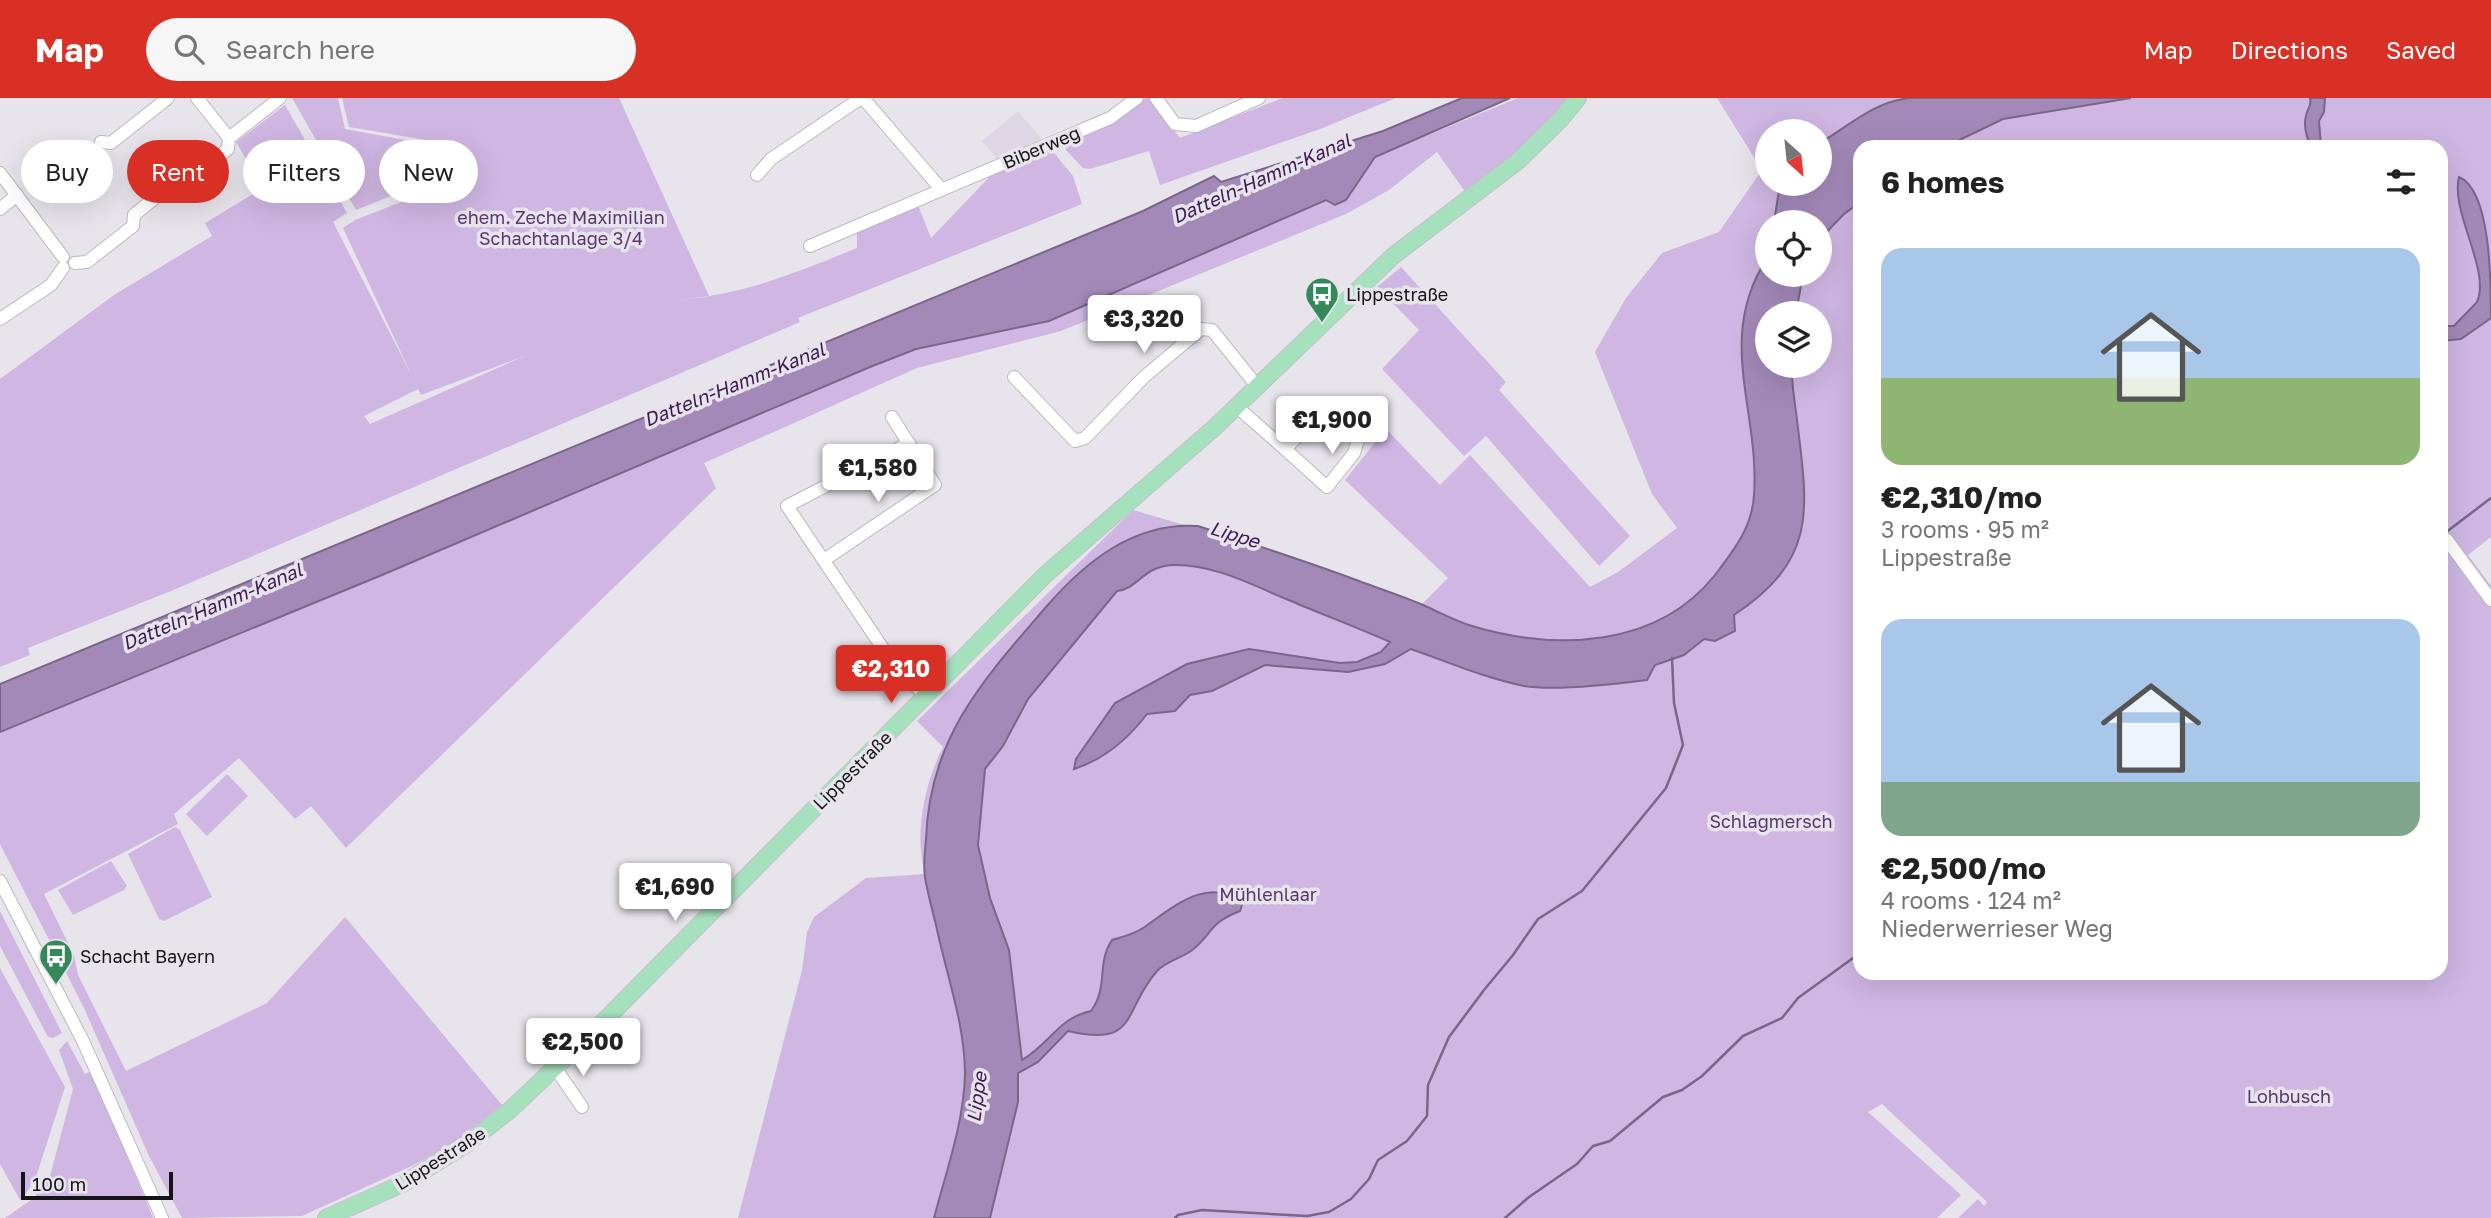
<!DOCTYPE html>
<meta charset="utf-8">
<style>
body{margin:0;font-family:"Golos Text",sans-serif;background:#f6f6f6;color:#222;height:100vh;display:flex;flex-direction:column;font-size:26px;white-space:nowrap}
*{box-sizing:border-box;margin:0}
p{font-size:23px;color:#767676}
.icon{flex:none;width:38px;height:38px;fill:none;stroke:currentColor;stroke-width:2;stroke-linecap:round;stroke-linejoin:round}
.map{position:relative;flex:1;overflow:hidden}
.panel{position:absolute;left:1853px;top:42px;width:595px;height:840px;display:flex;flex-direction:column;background:#fff;border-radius:21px;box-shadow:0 7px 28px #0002}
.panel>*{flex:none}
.top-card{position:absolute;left:21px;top:42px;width:665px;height:63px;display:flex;gap:14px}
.needle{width:46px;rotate:153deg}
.buttons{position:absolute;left:1755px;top:21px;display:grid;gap:14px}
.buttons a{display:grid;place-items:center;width:77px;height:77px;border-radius:50%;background:#fff;box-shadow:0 7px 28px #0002;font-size:35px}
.scale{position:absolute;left:21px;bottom:18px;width:152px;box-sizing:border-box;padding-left:7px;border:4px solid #161417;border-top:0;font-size:19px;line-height:24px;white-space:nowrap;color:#161417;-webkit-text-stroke:5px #e8e4ec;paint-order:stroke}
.price{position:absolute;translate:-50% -60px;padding:0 16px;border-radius:7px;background:#fff;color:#222;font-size:23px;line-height:46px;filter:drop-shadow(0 2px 4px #0008)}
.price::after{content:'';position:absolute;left:50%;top:42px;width:21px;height:16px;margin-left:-10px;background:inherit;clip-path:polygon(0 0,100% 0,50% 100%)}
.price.on{background:#d93025;color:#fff}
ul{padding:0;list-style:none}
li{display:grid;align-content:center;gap:14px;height:371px;padding:0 28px}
li span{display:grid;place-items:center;height:217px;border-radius:21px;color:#555}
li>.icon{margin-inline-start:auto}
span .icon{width:126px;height:126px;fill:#fffc;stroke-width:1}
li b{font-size:30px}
h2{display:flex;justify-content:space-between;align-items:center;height:84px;padding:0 28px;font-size:30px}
.pill{padding:0 24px;border-radius:32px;background:#fff;box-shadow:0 7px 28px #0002;font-size:24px;line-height:63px}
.pill.on{background:#d93025;color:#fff}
header{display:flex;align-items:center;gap:42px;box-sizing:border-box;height:98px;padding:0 35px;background:#d93025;color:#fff}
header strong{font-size:33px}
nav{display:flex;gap:38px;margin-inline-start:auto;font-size:24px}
.search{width:490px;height:63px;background:#f6f6f6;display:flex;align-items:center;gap:18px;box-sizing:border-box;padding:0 24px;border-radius:38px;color:#767676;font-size:26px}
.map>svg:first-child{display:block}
.built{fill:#ded6e5}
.green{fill:#cfb6e3;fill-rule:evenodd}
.water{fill:#a389b8;stroke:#796688;stroke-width:2}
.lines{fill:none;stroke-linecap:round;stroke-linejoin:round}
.stream{stroke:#796688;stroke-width:2.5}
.minor-casing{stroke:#bcb8bf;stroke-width:14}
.major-casing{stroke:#c2c2c3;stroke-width:18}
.minor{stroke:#fff;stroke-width:12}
.major{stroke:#a6e1be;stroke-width:16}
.labels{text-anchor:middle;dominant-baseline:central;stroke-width:7;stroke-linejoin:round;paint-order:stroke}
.street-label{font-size:18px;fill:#161417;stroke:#e8e4ec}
.park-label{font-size:18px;fill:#593672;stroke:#e8e4ec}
.poi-label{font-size:18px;fill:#161417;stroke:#e8e4ec;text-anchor:start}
.water-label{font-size:19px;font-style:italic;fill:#3d1953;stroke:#e8e4ec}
</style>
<header>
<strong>Map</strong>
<div class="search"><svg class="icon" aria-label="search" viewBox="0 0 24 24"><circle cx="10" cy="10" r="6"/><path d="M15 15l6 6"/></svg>Search here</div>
<nav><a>Map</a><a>Directions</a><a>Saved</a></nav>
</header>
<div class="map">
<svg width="2491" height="1120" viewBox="0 0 2491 1120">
<rect width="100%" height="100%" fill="#e8e4ec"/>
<polygon class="built" points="1018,13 1044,44 1000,64 982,43"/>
<g class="green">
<polygon points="338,0 345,31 439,48 457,72 356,112 292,0"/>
<path d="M342 0H619L709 198 678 202C746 196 795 175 857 150V133L918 107 931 140 995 73 1050 50 1073 78 1082 106 798 220 800 224 171 493 28 550 30 557 0 569V281L114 197 212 138 205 125 263 90 236 44 285 7 347 115 333 124 412 278 343 130 355 122 468 78 443 45 349 29ZM527 257 370 326 364 318 418 291 421 297Z"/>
<polygon points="1146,0 1150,0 1180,40 1283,0 1396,0 1320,31 1160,87 1149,53 1090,71 1083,70 1066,52 1064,44 1112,23"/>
<polygon points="1518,0 1573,0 1554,26 1468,98 1437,54 1389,92 1346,116 1061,233 917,270 704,365 716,390 346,750 311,708 295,721 239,660 174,716 178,726 44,796 74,857 78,877 126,973 267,905 345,819 502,1007 455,1044 414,1067 302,1118 182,1120 149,1058 84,910 0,746 0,634 382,477 870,269 916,251 1049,223 1326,102 1335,107 1346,102 1375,59"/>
<path d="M1717 0H2491V439L2468 457 2491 488V1120H1958L1978 1101 1984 1108 1987 1104 1882 1006 1868 1014 1961 1097 1937 1120H939L953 1078 970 956 942 855C951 894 967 937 965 977 962 1026 946 1073 934 1120H738L802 872 807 834 814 819 866 780 925 776C914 736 924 687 943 649L917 623 1133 412 1181 426 1213 431 1421 507 1448 480 1345 382 1386 331 1440 387 1470 357 1590 489 1618 474 1677 430 1652 396 1595 254 1626 200 1662 155 1719 134 1762 72ZM1768 33H1820V86H1768ZM1860 49H2441V875H1860ZM1768 124H1820V177H1768ZM1768 215H1820V268H1768Z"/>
<polygon points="1401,169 1506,284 1499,292 1630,438 1599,468 1486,338 1464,358 1382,271 1419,232 1377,189"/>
<polygon points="227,676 248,698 207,738 186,716"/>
<polygon points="175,729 180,732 212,799 164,823 159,821 128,756"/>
<polygon points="111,763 127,788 124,792 73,817 58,792"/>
<polygon points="0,813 62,935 53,940 48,939 0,848"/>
<polygon points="0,870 65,989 34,1085 20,1102 0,1066"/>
<polygon points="67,943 85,976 89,974 100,991 153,1120 5,1120 34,1100 50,1078 73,991 59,952"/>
</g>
<g class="water">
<polygon points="1462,0 1510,0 1375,59 1346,102 1335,107 1326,102 1049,223 916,251 870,269 382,477 0,634 0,586 1143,113 1214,78 1221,84 1383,33"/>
<path d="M1909 0H2131L2003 21 1945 49H1860V104L1843 117 1820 141V124H1774L1780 86H1820V45C1850 27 1874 4 1909 0Z"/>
<path d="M2310 0H2325L2324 14 2319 23 2321 49H2311C2307 40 2303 28 2306 18 2307 10 2312 9 2310 0Z"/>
<path d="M2459 79C2491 92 2491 185 2491 220L2461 241 2441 243V228H2454C2461 220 2470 212 2477 204 2491 172 2450 114 2459 79Z"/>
<path d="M1767 160 1768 177H1803L1796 215H1768V268H1792C1791 285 1795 304 1797 322 1808 412 1818 461 1734 517L1735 533 1715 543 1704 541 1684 557 1655 567 1647 582C1616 586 1554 593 1524 588 1485 580 1448 564 1411 551L1385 566 1348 574 1265 567 1212 593 1190 597 1175 613 1147 616C1128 641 1105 661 1074 671L1076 661 1115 605 1187 566 1249 551 1340 565 1357 564 1381 554 1390 544C1358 530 1324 517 1291 503 1254 488 1215 466 1173 467 1143 468 1138 491 1117 493L1028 601 1003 648 985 671 978 747 990 800 1009 852 1022 962C1050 946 1058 920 1091 913 1109 888 1096 866 1112 842 1122 839 1135 836 1143 830 1174 809 1206 778 1243 804L1240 813C1207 826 1214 835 1191 853 1181 860 1167 863 1158 872 1122 911 1140 950 1068 933L1038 964 1018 975V1004L990 1120H934C946 1074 964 1024 965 976 965 929 948 881 938 836 934 817 928 798 925 779 923 767 925 754 926 742 929 640 983 582 1046 509 1086 463 1134 424 1198 428 1252 446 1306 463 1359 483 1380 491 1402 498 1423 507 1439 514 1455 523 1472 528 1556 553 1657 550 1715 477 1734 452 1752 430 1754 397 1760 312 1715 241 1767 160Z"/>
</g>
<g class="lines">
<g class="stream">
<polyline points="2441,438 2491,400"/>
<polyline points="1175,1120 1178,1117 1202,1112 1307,1118 1329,1114 1351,1101 1369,1081 1378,1062 1407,1043 1427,1018 1428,987 1449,939 1484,892 1513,857 1538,821 1582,793 1666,690 1683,647 1674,605 1672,560"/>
<polyline points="1505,1120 1529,1099 1577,1066 1593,1048 1610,1043 1663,999 1682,992 1702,978 1743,938 1782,920 1798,900 1860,855"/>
</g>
<g class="minor-casing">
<g id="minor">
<polyline points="197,0 229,40"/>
<polyline points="863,0 941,91"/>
<polyline points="1156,0 1175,26 1196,28 1259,0"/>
<polyline points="101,44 111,45 168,0"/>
<polyline points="0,75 63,159"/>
<polyline points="757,77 771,61 861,0"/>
<polyline points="0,111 17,97"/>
<polyline points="810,148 1110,20 1137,0"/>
<polyline points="75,165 87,164 133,128 134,117 173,85 184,86 228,51 229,40 280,0"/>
<polyline points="0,221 51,187 63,170"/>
<polyline points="1014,279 1075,343 1085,340 1144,279 1201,231 1212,232 1257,288"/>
<polyline points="1237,309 1285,351 1326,310"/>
<polyline points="909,345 787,408 890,561 925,598"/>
<polyline points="1285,351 1327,389 1354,355 1366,316"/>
<polyline points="2447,442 2491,502"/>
<polyline points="824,462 935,387 892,319"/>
<polyline points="0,783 83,943 162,1120"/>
<polyline points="556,971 582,1009"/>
</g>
</g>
<g class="major-casing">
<polyline id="major" points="326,1120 404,1085 468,1045 510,1012 600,927 1045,477 1214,330 1393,158 1518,63 1560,22 1578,0"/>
</g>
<use href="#minor" class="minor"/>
<use href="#major" class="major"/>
</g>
<defs>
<g id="bus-pin" transform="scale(1.75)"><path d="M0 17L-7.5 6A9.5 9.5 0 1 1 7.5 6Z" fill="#35885a" stroke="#e8e4ec"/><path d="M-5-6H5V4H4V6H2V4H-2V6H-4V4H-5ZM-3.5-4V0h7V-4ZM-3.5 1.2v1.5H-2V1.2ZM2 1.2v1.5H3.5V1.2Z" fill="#fff"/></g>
</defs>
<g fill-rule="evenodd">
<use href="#bus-pin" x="1322" y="196"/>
<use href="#bus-pin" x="56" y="858"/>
</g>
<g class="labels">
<g class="street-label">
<text transform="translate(1041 49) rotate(-23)">Biberweg</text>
<text transform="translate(852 672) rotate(-45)">Lippestraße</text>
<text transform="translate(440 1060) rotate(-32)">Lippestraße</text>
</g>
<g class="park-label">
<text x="561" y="119">ehem. Zeche Maximilian<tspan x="561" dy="21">Schachtanlage 3/4</tspan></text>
<text x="1771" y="723">Schlagmersch</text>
<text x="1268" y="796">Mühlenlaar</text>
<text x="2289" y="998">Lohbusch</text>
</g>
<g class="poi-label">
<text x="1346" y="196">Lippestraße</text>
<text x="80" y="858">Schacht Bayern</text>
</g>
<g class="water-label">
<text transform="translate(1261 80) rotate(-24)">Datteln-Hamm-Kanal</text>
<text transform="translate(734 286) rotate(-22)">Datteln-Hamm-Kanal</text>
<text transform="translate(1235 436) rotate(17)">Lippe</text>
<text transform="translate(212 508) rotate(-23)">Datteln-Hamm-Kanal</text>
<text transform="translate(976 999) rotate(-82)">Lippe</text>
</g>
</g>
</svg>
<div class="buttons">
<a><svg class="needle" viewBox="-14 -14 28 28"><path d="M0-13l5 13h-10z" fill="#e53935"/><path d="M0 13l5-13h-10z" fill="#767676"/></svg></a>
<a><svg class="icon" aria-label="locate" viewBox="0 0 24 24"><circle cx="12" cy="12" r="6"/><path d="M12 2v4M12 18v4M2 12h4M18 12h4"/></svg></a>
<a><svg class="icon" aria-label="layers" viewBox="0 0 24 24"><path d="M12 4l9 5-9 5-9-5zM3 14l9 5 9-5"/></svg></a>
</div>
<div class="scale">100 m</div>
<b class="price" style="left:1144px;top:257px">€3,320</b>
<b class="price" style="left:1332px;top:358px">€1,900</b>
<b class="price" style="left:878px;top:406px">€1,580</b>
<b class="price on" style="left:891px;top:607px">€2,310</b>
<b class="price" style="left:675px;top:825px">€1,690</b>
<b class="price" style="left:583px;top:980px">€2,500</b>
<div class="top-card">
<a class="pill">Buy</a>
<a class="pill on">Rent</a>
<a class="pill">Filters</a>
<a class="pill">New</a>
</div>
<section class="panel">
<h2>6 homes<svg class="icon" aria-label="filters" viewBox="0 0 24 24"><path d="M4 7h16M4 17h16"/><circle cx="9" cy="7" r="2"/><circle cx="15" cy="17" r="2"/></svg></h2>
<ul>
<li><span style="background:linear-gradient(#a9c7e8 60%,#8fb573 0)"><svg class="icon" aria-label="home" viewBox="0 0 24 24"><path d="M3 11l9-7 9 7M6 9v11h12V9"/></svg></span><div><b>€2,310/mo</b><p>3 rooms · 95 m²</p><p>Lippestraße</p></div></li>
<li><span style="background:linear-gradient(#a9c7e8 75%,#7fa58c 0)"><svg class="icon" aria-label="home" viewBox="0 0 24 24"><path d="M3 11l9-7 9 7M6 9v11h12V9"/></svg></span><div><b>€2,500/mo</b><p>4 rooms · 124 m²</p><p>Niederwerrieser Weg</p></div></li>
</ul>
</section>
</div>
